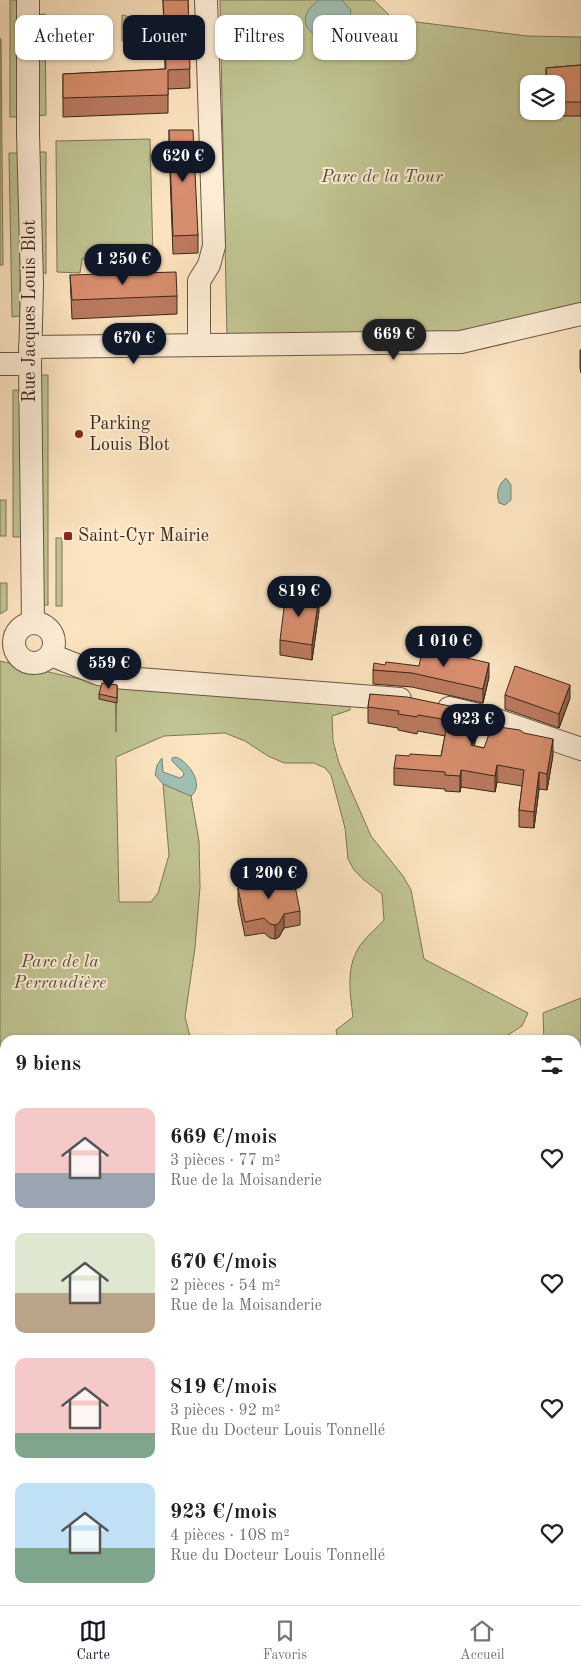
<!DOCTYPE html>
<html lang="fr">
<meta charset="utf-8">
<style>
body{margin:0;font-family:"Old Standard TT",serif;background:#f6f6f6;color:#222;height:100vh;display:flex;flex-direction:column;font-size:19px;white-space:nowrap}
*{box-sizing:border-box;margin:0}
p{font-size:16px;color:#767676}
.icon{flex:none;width:28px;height:28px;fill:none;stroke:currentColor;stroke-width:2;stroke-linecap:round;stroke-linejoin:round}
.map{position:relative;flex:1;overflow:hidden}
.details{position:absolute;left:0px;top:1035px;width:581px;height:570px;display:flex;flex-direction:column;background:#fff;border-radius:15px 15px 0 0;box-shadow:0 1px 4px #0004}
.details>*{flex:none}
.guide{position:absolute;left:15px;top:15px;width:551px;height:45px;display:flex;gap:10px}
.fabs{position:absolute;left:520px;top:75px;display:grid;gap:10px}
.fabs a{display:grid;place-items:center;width:45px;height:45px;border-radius:10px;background:#fff;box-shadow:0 1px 4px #0004;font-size:25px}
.price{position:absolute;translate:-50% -42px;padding:0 11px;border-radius:18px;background:#111827;color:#fff;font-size:16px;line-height:32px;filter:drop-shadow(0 1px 2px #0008)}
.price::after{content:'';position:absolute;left:50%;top:30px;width:15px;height:11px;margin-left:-8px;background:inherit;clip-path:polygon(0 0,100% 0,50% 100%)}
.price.on{background:#222;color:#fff}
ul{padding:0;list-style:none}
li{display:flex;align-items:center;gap:15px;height:125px;padding:0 15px}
li span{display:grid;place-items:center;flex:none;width:140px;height:100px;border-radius:10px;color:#555}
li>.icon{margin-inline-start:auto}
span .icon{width:60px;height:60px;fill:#fffc;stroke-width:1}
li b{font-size:21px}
h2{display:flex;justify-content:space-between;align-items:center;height:60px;padding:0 15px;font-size:21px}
.tag{padding:0 18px;border-radius:10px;background:#fff;box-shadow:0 1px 4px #0004;font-size:18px;line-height:45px}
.tag.on{background:#111827;color:#fff}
.tabs{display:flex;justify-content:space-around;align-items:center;height:70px;border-top:1px solid #e0e0e0;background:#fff;font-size:14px;color:#767676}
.tabs a{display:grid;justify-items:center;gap:2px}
.tabs .on{color:#111827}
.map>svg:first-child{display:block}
.green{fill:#c0c492;stroke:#7c7656;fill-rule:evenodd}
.water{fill:#9fbfb2;stroke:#758375}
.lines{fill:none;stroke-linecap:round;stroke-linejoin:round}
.minor-casing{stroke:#685743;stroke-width:24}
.major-casing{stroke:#372819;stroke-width:29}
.minor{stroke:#fdedd6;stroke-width:22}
.major{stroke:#eec280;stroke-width:28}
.wall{fill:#ba7a5f;stroke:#372819}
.shaded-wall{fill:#97634d;stroke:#372819}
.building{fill:#d88e6e;stroke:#372819}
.poi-dot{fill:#8f2418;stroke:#fdedd6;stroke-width:2}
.labels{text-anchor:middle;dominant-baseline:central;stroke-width:4;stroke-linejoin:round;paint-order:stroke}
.park-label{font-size:18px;font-style:italic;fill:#594f37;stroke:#fdedd6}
.street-label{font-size:18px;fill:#372819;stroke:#fdedd6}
.poi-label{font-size:18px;fill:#372819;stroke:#fdedd6;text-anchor:start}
</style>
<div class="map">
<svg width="581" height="1605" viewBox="0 0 581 1605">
<rect width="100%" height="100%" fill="#fce4c0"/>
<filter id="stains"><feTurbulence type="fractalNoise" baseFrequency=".004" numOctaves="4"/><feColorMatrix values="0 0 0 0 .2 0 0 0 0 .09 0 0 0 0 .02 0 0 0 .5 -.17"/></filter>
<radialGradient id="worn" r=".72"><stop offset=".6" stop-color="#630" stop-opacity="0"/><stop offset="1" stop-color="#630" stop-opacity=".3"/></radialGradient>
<g class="green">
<rect x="10" y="0" width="9" height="117"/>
<path d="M220 0H374L393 19 527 36 581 37V304L456 333 227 338ZM529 84H556V111H529Z"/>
<polygon points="45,14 46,115 37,116 37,15"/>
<path d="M122 15C129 15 134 22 134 29L127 40 122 41Z"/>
<polygon points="0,39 1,39 3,265 0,265"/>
<polygon points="150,139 153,258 82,259 80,273 57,272 56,141"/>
<polygon points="37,152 46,152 46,274 42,271"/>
<polygon points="9,153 20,153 20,316 12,317"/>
<rect x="40" y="375" width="8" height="230"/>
<polygon points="13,390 21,390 23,537 13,537"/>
<rect x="0" y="500" width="6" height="36"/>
<rect x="56" y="538" width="6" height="68"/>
<polygon points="0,583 7,583 7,610 0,614"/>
<path d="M0 661 115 687 116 732 117 687 350 706V710L332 716 333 741 339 763 371 836 403 876 411 890 424 959 528 1013 522 1026 500 1040H338L336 1030 353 1017C350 993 345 964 362 943 368 935 377 928 384 920L382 894 364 880 354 870 348 859 345 828 331 775 325 768 314 763H284L268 756 245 741 225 733 164 736 116 757 119 902H151L158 893 169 855 163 784 191 796 199 841 200 887 195 948 185 1017 191 1040H5V1048H0Z"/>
<polygon points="581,998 581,1215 576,1218 576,1040 544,1040 543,1013"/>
<rect x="0" y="1056" width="5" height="316"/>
</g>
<g class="water">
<path d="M319 0H342L351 10C345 64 277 28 319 0Z"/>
<path d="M506 478 511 485V500L505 505 499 503C496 493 498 485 506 478Z"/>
<path d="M176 757C189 762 205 785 191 796L163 784 155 775 157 765 162 758 163 772 180 778 183 776 184 773 172 761V758Z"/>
<polygon points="576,1387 581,1387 581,1605 0,1605 0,1489 5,1488 5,1600 576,1600"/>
</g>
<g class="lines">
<g class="minor-casing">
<g id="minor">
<polyline points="28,0 28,134 32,284 30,364 33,623"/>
<polyline points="199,345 199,281 209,265 214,246 206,0"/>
<polyline points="30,347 461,342 581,314"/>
<polyline points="0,364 30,364"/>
<circle cx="34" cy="643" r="20"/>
<polyline points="51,655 99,674 113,677 400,699"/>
<polyline points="449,708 491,718 581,749"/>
</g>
</g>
<g class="major-casing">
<g id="major">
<polyline points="576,1305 581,1304"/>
<polyline points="0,1396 5,1396"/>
</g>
</g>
<use href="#minor" class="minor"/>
<use href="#major" class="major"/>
</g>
<g class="wall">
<polygon points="163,0 188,0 190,88 168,89 168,113 63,117 63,74 165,69"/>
<polygon points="581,65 581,116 548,116 548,111 556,111 556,84 546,84 546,68"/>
<polygon points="169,130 198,235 198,253 173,254 169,149"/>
<polygon points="70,275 177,296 177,314 72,319"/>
<polygon points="580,350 581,350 581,373 580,368"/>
<polygon points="319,611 312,660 280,655 280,640"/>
<polygon points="373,670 489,677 483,703 412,687 373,684"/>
<polygon points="117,685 117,703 99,699 99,694"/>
<polygon points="370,694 478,729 474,746 484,748 524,733 553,755 547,790 539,789 534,828 519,827 519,810 522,786 497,782 495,792 461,787 460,792 445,791 445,789 394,785 394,768 409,756 441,756 445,736 418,731 417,734 398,730 398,728 368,723 368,707"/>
<polygon points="505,695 570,698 559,728 505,709"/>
<polygon points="238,888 300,911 300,925 284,928 279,937 275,939 270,938 264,933 245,936 238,902"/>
</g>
<g class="shaded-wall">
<polygon points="319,596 319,611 312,660 312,645"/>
<polygon points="489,663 489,677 483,703 483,689"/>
<polygon points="570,685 570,698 559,728 559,714"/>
<polygon points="478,712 478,729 471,761 471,745"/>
<polygon points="553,739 553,755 547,790 547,774"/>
<polygon points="497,765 497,782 495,792 495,776"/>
<polygon points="461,770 461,787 460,792 460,776"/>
<polygon points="539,772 539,789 534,828 534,812"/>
<polygon points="284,914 284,928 279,937 275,939 275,925"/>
</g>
<g class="building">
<polygon points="163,0 188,0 190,69 168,70 168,95 63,98 63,74 166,69"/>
<polygon points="581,65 581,102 556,102 556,84 547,84 546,68"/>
<polygon points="169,130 193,130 198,235 173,236"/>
<polygon points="176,272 177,296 72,300 70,275"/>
<polygon points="286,592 319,596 312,645 280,640"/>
<polygon points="423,648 489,663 483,689 412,673 373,670 374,663 385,665 386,662 419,666"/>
<polygon points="515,666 570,685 559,714 505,695"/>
<polygon points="102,683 117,685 117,698 99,694"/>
<polygon points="370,694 407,697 478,712 471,745 484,748 492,726 520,730 524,733 553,739 547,774 539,772 534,812 519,810 524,770 497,765 495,776 461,770 460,776 445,775 445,772 394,768 396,755 409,756 410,754 441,756 448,720 418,715 417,717 398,714 399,711 368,707"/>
<polygon points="293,876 300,911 284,914 279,923 275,925 270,924 264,918 245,922 238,888"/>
</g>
<g class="poi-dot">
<circle cx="79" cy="434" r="5"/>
<rect x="63" y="531" width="10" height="10" rx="2.5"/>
</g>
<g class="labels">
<g class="park-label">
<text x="382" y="177">Parc de la Tour</text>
<text x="60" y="962">Parc de la<tspan x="60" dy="21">Perraudière</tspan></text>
</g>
<g class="street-label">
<text transform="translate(30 311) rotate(-90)">Rue Jacques Louis Blot</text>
</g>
<g class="poi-label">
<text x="89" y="424">Parking<tspan x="89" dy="21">Louis Blot</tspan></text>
<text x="78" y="536">Saint-Cyr Mairie</text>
</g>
</g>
<rect width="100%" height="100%" filter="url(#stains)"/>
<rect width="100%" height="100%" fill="url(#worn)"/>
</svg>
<div class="fabs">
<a><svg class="icon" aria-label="layers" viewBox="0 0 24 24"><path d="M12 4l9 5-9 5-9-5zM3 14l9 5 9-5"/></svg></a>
</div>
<b class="price" style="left:183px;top:183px">620 €</b>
<b class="price" style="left:123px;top:286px">1 250 €</b>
<b class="price on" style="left:394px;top:361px">669 €</b>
<b class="price" style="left:134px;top:365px">670 €</b>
<b class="price" style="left:299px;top:618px">819 €</b>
<b class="price" style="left:444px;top:668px">1 010 €</b>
<b class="price" style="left:109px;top:690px">559 €</b>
<b class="price" style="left:473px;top:746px">923 €</b>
<b class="price" style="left:269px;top:900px">1 200 €</b>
<div class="guide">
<a class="tag">Acheter</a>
<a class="tag on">Louer</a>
<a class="tag">Filtres</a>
<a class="tag">Nouveau</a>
</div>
<section class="details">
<h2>9 biens<svg class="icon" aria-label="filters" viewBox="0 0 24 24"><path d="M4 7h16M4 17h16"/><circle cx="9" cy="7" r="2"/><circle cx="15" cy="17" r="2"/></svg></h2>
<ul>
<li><span style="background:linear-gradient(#f6c9c9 65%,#9aa5b1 0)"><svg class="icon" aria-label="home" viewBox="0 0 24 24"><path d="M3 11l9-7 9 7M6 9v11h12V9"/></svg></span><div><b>669 €/mois</b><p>3 pièces · 77 m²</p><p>Rue de la Moisanderie</p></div><svg class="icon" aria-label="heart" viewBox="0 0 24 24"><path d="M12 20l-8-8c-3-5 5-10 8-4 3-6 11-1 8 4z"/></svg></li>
<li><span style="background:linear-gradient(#dfe7d0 60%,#b9a48a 0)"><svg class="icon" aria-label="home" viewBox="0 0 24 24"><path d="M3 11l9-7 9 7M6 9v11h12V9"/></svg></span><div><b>670 €/mois</b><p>2 pièces · 54 m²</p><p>Rue de la Moisanderie</p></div><svg class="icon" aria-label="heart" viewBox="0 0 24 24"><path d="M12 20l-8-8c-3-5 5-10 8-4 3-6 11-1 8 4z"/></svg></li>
<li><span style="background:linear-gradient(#f6c9c9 75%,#7fa58c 0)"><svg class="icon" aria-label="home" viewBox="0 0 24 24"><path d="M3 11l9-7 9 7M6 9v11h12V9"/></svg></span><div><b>819 €/mois</b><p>3 pièces · 92 m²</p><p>Rue du Docteur Louis Tonnellé</p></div><svg class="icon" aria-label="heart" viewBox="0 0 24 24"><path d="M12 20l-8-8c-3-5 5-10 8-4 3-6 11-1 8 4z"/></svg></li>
<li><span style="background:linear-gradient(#bfe0f5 65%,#7fa58c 0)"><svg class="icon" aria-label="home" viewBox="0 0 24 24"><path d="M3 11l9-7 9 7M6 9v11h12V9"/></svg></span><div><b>923 €/mois</b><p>4 pièces · 108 m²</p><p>Rue du Docteur Louis Tonnellé</p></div><svg class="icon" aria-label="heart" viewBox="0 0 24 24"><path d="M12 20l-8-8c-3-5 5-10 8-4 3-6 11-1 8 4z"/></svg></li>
</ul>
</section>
</div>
<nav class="tabs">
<a class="on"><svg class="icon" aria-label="map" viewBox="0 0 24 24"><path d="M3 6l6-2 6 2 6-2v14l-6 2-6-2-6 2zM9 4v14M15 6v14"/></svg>Carte</a>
<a><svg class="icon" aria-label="saved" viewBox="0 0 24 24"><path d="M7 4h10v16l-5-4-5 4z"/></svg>Favoris</a>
<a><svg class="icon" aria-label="home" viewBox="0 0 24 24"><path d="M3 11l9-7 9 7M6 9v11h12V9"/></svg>Accueil</a>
</nav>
